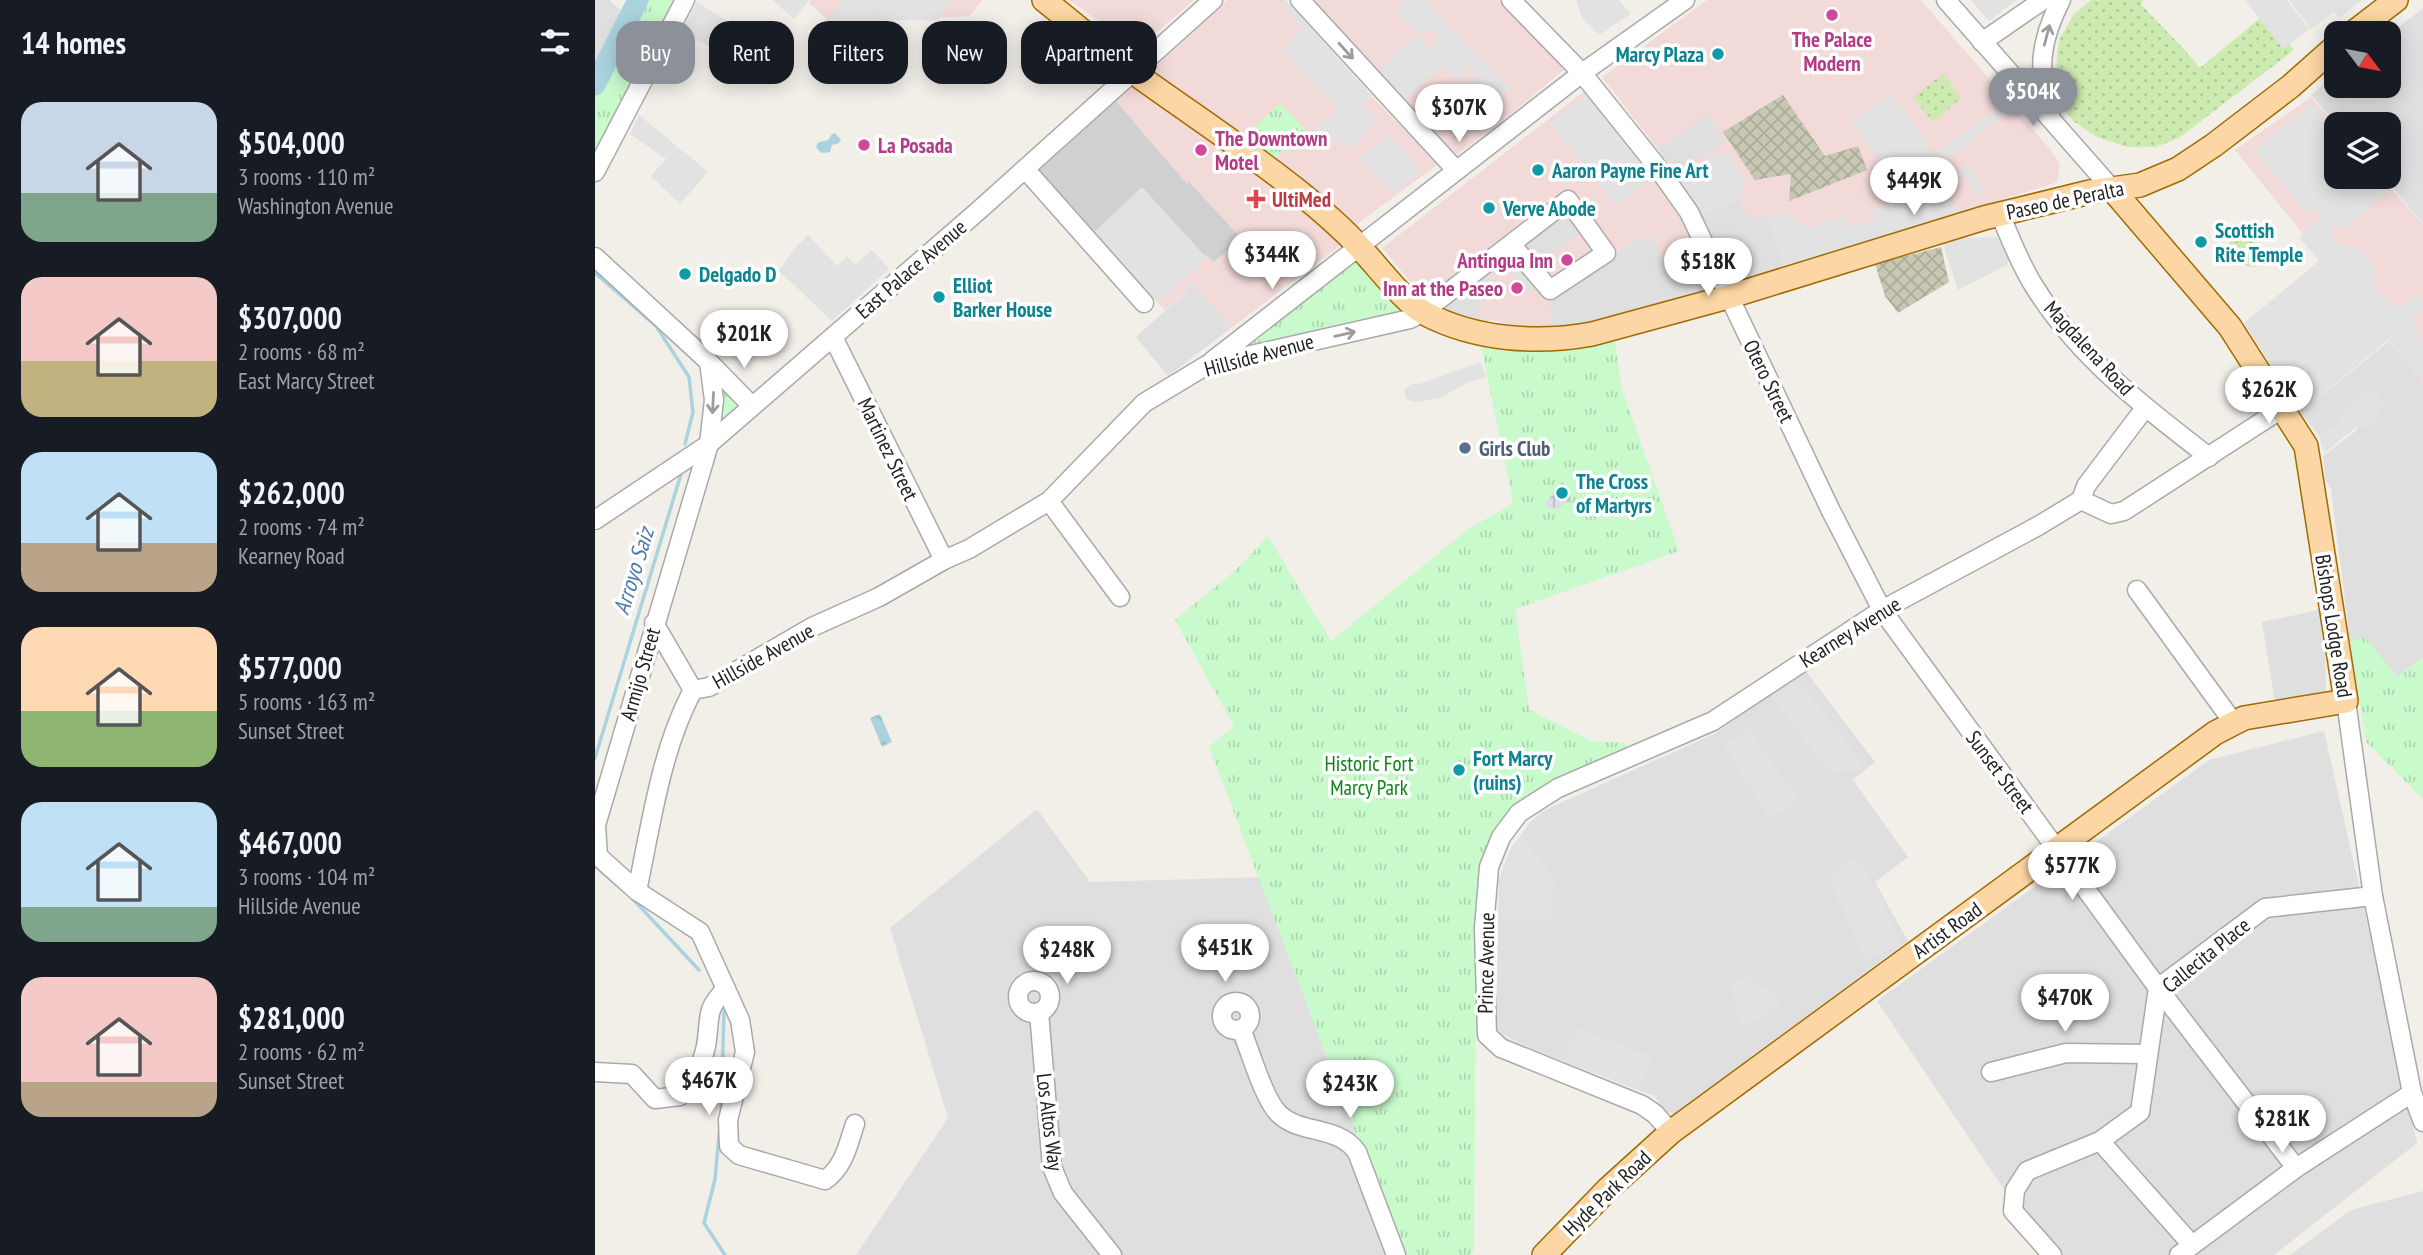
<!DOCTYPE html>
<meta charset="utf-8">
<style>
body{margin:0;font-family:"PT Sans Narrow",sans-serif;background:#242831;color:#f1f3f6;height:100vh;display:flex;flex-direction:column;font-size:26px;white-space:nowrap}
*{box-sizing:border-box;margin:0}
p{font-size:23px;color:#9ea1a6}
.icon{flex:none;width:38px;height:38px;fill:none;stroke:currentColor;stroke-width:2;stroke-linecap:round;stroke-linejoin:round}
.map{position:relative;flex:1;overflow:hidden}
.panel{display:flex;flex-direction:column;background:#171b24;width:595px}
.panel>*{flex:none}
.banner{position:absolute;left:21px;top:21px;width:665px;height:63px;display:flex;gap:14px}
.needle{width:46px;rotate:122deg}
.tools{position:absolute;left:1729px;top:21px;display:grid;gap:14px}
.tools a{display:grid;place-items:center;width:77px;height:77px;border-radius:14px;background:#171b24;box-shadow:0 4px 18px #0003;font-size:35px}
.price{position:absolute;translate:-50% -60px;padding:0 16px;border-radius:24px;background:#fff;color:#222;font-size:23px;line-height:46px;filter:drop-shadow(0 2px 4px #0008)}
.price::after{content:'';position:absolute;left:50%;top:42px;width:21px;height:16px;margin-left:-10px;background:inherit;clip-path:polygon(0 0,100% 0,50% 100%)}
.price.on{background:#8c9099;color:#fff}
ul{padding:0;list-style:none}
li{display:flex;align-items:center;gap:21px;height:175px;padding:0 21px}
li span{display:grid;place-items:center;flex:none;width:196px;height:140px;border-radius:21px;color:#555}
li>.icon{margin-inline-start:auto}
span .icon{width:84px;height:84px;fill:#fffc;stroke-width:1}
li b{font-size:30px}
h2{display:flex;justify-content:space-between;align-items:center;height:84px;padding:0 21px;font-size:30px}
.tag{padding:0 24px;border-radius:21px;background:#171b24;box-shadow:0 4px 18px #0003;font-size:24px;line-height:63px}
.tag.on{background:#8c9099;color:#fff}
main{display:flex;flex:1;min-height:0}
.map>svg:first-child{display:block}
.residential{fill:#e0dfdf}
.commercial{fill:#f2dad9}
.religious{fill:#d0d0d0}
.construction{fill:url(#construction-cross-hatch)}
.grass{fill:url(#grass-dots)}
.park{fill:url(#park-tufts)}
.parking{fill:#e2e2e2}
.plaza{fill:url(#plaza-grid)}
.water{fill:url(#water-ripples)}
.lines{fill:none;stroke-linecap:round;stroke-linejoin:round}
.stream{stroke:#aad3df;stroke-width:3.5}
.river{stroke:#aad3df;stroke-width:21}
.minor-casing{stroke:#a9a9a9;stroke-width:21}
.major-casing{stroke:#a06b00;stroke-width:26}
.minor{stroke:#fff;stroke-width:18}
.major{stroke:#fcd6a4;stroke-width:23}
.oneway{stroke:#9c9c9c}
.hotel-dot{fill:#d1479c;stroke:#fff;stroke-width:2.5}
.culture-dot{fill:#0f9aa8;stroke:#fff;stroke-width:2.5}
.health-dot{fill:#e0444e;stroke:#fff;stroke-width:2.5}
.service-dot{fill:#5c6f8a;stroke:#fff;stroke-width:2.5}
.labels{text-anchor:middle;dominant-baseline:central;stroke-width:7;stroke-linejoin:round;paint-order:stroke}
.hotel-label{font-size:21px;font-weight:bold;fill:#b23c85;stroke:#fff;text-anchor:start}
.culture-label{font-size:21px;font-weight:bold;fill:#0d838f;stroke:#fff;text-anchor:start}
.health-label{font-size:21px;font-weight:bold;fill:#be3a42;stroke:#fff;text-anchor:start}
.street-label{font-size:21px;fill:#222;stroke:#fff}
.service-label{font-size:21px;font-weight:bold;fill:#4e5e75;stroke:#fff;text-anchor:start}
.park-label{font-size:21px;fill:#0c8416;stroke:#fff}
.water-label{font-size:23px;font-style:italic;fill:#4a7aab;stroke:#fff}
</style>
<main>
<section class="panel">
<h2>14 homes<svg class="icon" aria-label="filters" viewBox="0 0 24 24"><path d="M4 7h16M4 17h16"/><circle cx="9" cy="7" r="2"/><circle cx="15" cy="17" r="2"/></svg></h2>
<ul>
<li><span style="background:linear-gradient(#c9d6e8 65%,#7fa58c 0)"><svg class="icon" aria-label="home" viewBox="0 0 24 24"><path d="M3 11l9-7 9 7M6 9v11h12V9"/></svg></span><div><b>$504,000</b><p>3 rooms · 110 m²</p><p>Washington Avenue</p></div></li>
<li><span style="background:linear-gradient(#f6c9c9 60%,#c2b280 0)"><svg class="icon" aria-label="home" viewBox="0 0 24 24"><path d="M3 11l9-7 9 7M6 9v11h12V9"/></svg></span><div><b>$307,000</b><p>2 rooms · 68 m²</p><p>East Marcy Street</p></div></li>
<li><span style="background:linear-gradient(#bfe0f5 65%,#b9a48a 0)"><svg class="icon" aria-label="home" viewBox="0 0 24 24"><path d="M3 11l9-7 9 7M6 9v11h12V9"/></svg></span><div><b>$262,000</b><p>2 rooms · 74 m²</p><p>Kearney Road</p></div></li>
<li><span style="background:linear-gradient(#ffd9b3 60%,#8fb573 0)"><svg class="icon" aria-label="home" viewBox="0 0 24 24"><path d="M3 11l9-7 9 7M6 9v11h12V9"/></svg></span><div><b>$577,000</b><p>5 rooms · 163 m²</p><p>Sunset Street</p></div></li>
<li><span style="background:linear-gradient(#bfe0f5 75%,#7fa58c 0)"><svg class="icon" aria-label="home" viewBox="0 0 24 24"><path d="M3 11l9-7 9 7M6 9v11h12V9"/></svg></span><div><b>$467,000</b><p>3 rooms · 104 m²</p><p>Hillside Avenue</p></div></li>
<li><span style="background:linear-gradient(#f6c9c9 75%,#b9a48a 0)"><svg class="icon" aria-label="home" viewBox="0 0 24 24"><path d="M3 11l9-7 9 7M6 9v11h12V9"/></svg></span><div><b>$281,000</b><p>2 rooms · 62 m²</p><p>Sunset Street</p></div></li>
</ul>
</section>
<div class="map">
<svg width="1828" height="1255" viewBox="0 0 1828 1255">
<defs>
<pattern id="construction-cross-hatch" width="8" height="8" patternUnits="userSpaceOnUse" patternTransform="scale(1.75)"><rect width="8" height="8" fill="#c7c7b4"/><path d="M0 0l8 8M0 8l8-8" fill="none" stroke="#abab9a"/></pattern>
<pattern id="grass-dots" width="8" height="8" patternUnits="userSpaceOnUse" patternTransform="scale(1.75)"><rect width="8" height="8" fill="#cdebb0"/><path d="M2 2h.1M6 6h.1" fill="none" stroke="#b0c997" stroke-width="1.8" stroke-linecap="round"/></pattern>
<pattern id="park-tufts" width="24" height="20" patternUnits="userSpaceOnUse" patternTransform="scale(1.75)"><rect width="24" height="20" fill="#c8facc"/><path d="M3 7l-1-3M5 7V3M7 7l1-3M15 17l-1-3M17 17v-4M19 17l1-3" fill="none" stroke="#acd6af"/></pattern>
<pattern id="plaza-grid" width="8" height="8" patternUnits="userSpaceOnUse" patternTransform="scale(1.75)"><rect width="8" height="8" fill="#dddde8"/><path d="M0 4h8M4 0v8" fill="none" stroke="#bdbdc7"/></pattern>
<pattern id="water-ripples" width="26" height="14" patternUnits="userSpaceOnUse" patternTransform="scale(1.75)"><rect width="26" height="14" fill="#aad3df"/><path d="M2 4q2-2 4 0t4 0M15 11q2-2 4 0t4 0" fill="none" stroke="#92b5bf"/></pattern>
</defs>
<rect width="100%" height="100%" fill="#f2efe9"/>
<g class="residential">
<polygon points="0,0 14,0 31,15 0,68"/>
<polygon points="1828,8 1828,223 1788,177 1794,177 1794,124 1742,124 1716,95 1741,75 1741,86 1794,86 1794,35"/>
<polygon points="1113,113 1132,141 1081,175 1062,148"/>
<polygon points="1143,199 1172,214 1190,271 1010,323 957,329 954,293 1022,252 1042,238 1057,234 1074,271 1122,254 1106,216"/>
<polygon points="967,210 986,233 941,266 923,243"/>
<polygon points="888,269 900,285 878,320 841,306"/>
<polygon points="597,282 636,328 573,376 541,337 592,291 590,288"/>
<polygon points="1794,341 1828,382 1828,658 1802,677 1769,637 1755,642 1736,489 1730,479 1728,456 1762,430 1764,425 1779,417 1788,402 1750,420 1725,437 1706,413"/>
<polygon points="1724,610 1730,652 1731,691 1728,694 1680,702 1667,622"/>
<polygon points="1210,670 1280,762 1258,780 1313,857 1280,882 1313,941 1079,1114 1070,1111 1059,1096 937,1049 905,1033 901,1026 904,879 915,850 936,821 952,809 1119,734"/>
<polygon points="1729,731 1822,1143 1679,1255 1453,1255 1282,1001 1614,760"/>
<polygon points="442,809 495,882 671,877 832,1255 261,1255 353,1118 295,928"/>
<polygon points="1828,1191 1828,1255 1695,1255 1756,1210"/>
</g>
<g class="commercial">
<polygon points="216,0 387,0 375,16 236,23 214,3"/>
<polygon points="474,0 599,0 548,44 532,40"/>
<polygon points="632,0 690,0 782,102 843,164 761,225 703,176 554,73"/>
<polygon points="719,0 905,0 971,68 917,113 860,156"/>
<polygon points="1112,0 1326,0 1454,148 1465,164 1462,182 1190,271 1172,214 1154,220 1143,199 1106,216 1100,202 1081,175 1131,141 1113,114 1062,148 1007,77"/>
<polygon points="539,85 695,197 747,244 636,328 597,282 591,287 592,290 570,310 563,303 613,255 620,262 647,239 595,183 592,184 521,101"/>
<polygon points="991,90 1087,217 1105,260 1073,271 1057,234 1044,241 1041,238 1022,252 974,189 831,300 787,248"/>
<polygon points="1716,97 1741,125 1741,177 1786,177 1828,224 1828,382 1640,150"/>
<polygon points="986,233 1002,255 958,288 941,266"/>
<polygon points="916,249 954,293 957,329 935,330 897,320 885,323 878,320 900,285 888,269"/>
</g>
<polygon class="religious" points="521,101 592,184 594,182 647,239 619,262 612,255 563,301 444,170"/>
<g class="construction">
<polygon points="1188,95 1230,156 1263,146 1272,170 1194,201 1196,174 1160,180 1128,132"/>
<polygon points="1346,247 1354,282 1303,313 1290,296 1280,264"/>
</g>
<g class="grass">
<path d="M1496 0H1549L1546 4C1565 26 1587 45 1605 68L1671 13 1699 50 1584 138 1561 147H1532L1502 137 1478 121 1471 111 1461 82 1462 52 1465 38 1479 14Z"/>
<polygon points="1348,74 1366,98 1338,122 1318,97"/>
<polygon points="1653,233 1673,255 1660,267 1650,266 1632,244 1643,234 1647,235"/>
</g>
<g class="park">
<polygon points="37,0 79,0 0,151 0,68 28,22"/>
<polygon points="685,103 710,129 679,160 649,137"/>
<polygon points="759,262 764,263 810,314 649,351 647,346 658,337"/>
<path d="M1019 337 1027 389 1084 551 920 609 934 710 997 741 1030 743 1032 748C979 771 919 790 893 846 888 857 885 871 882 883L879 1253 875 1255H807L614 747 639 726 580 620 641 570 673 536 736 641 872 530 918 503 885 341Z"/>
<polygon points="124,383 145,407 123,426"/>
<polygon points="1769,636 1802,677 1828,658 1828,799 1771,742 1755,642"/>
</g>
<g class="parking">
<polygon points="177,0 214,0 199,19"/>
<polygon points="248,0 353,0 355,1 343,20 235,21 233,19"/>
<polygon points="690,0 777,96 768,106 783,122 755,150 745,140 729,146 730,132 719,130 743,108 686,50 707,29 686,5"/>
<polygon points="811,0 830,0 917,90 903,97 870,64 869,74 861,81 847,66 810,99 783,70 821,35 833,49 838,44 838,38 847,40 837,29 826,36 801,12"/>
<polygon points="981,0 1024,0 1036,14 1004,35 987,18"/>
<polygon points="1376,0 1421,0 1394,21"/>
<polygon points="1650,0 1692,0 1714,29 1688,49"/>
<polygon points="1694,0 1767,0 1744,18 1739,12 1716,29"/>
<polygon points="102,2 162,39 146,65 87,31"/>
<polygon points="879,76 898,96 895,119 868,88"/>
<polygon points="994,93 1061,176 1021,206 954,122"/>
<polygon points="1295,93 1334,142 1331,150 1334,152 1341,153 1406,106 1413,114 1337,169 1308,158 1302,172 1288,162 1255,122"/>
<polygon points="1716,103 1741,131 1741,177 1784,177 1795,189 1750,230 1746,227 1739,226 1735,235 1746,245 1761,247 1772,256 1780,270 1781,288 1797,306 1811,305 1821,296 1828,304 1828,309 1817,318 1828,341 1828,380 1794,339 1706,413 1649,323 1724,261 1704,237 1722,220 1726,215 1725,212 1721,210 1709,210 1660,150"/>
<polygon points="44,115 113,172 85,204 56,176 71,159 35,134"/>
<polygon points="793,134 826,171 799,193 765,159"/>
<polygon points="1120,152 1126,160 1130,152 1134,153 1150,178 1145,186 1150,195 1105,216 1080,182"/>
<polygon points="1371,163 1392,190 1384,196 1363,170"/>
<polygon points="1347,185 1365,214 1190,271 1174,219 1193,213 1211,228 1252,216 1254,226 1258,227 1278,221 1280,218 1276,210"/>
<polygon points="547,187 612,258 563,303 498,233"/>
<polygon points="213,235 242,266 252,256 260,265 277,250 294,269 237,321 184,271 198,250"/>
<polygon points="1401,237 1406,240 1415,258 1412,265 1363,290 1347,242 1363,238"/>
<polygon points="918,256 941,287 933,293 910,262"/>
<polygon points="885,362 892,377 873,382 845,398 820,402 812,400 809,389 818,383 824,384"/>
<polygon points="1771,391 1772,394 1780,391 1791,405 1782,412 1785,417 1775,427 1761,427 1729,453 1724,437 1747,421 1741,417"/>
<polygon points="1201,677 1265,759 1264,771 1250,771 1240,775 1229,766 1175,695"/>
<polygon points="1152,728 1204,800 1175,818 1129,747"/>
<polygon points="926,835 962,882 957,886 958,889 956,920 903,920 907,874 915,853"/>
<polygon points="1260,857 1276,877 1306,945 1270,960 1233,878"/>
<polygon points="1153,977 1185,998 1183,1005 1154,1026 1144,1024 1135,981"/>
<polygon points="983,1028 1057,1057 1044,1090 970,1061 975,1048 972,1046 976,1036 979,1037"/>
</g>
<polygon class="plaza" points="967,482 975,491 974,501 963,509 954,507 950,504"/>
<g class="water">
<polygon points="240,133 246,140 244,143 237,145 235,152 227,153 223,150 221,146 224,142 233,140 237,134"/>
<polygon points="285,714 297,742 287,747 275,718"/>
</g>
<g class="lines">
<g class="stream">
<polyline points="0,273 61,326 94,377 98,412 90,444"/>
<polyline points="0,758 86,474"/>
<polyline points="0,866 30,892"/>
<polyline points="36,897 104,970"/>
<polyline points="126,1114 129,1011"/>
<polyline points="125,1125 120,1179 109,1223 130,1255"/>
</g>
<polyline class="river" points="0,85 43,0"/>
<g class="minor-casing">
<g id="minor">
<polyline points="705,0 861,170"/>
<polyline points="916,0 987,73 1060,164 1094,212 1236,511 1287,610 1563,988 1701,1168"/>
<polyline points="1351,0 1517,189"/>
<polyline points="1387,42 1448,0"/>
<path d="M1455 114C1442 70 1445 41 1466 0"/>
<polyline points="430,169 549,303"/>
<polyline points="0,172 90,0"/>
<path d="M1405 214C1415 238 1425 264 1439 286 1482 356 1550 408 1614 457"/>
<polyline points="0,257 114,362 156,405"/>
<polyline points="238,337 349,560"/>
<polyline points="617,361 987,73 1090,0"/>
<path d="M114 362 119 400 114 444 1 825 3 856 42 891 105 932 145 1020 150 1052 133 1120 134 1146 144 1155 230 1180C249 1167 253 1145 260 1124"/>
<polyline points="1486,500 1516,514 1529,511 1688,408"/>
<polyline points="454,501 525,597"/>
<polyline points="0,520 114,444 382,212 618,0"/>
<polyline points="1542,590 1638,722"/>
<polyline points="59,623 98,690"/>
<polyline points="1751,701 1778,896 1817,1093 1828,1122"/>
<path d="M42 891C56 825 66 749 98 690L114 687 217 627 284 597 349 560 374 549 454 501 549 403 612 365 815 319 828 312 973 200 1011 253 955 290 916 244"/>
<circle cx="439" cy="997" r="16"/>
<circle cx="641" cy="1016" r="14"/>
<polyline points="444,1012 457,1167 468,1193 517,1255"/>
<path d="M646 1029C655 1050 669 1100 684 1114 706 1135 743 1125 762 1152L801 1255"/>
<path d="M0 1072 37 1074 60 1099 85 1096C97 1080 107 1066 111 1046 116 1018 109 1010 131 989"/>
<polyline points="1396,1072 1471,1053 1552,1054"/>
<polyline points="1076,1132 1060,1114 1047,1105 906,1048 892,1035 889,928 894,867 906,837 924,813 963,788 1118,721 1287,610 1443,526 1486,500 1491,486 1550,408"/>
<polyline points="1505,1141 1597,1245"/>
<polyline points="1457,1255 1418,1211 1420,1190 1432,1171 1505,1141 1545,1112 1563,988 1670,908 1778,896"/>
<polyline points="1584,1255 1701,1168 1817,1093"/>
</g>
</g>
<g class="major-casing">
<g id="major">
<path d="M449 0C481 25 512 53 545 77 598 115 653 151 704 192 726 210 749 229 767 250 785 269 808 301 831 314 881 340 943 344 997 334L1133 297 1389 218 1495 192 1545 185 1583 169 1619 145 1696 86 1741 46"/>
<polyline points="1758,33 1801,0"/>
<polyline points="949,1255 1013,1189 1076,1132 1620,733 1649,718 1751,701 1711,446 1635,327 1517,189"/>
</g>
</g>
<use href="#minor" class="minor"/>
<use href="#major" class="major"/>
</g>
<defs><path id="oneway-shaft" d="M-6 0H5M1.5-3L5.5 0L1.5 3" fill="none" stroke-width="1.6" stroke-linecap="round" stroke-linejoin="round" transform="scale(1.75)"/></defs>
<g class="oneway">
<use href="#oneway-shaft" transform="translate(1452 35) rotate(-75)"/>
<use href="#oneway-shaft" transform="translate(751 51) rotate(48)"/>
<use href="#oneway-shaft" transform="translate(750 334) rotate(-13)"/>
<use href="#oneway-shaft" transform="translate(118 403) rotate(93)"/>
</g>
<g class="hotel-dot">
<circle cx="1237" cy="15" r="7"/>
<circle cx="269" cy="145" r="7"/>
<circle cx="606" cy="150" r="7"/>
<circle cx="972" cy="260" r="7"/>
<circle cx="922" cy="288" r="7"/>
</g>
<g class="culture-dot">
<circle cx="1123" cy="54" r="7"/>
<circle cx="943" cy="170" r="7"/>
<circle cx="894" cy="208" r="7"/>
<circle cx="1606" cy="242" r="7"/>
<circle cx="90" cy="274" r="7"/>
<circle cx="344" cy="297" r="7"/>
<circle cx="967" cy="493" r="7"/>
<circle cx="864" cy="770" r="7"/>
</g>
<path class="health-dot" d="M657.5 188.5h7v7h7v7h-7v7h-7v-7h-7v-7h7z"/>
<circle class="service-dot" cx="870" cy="448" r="7"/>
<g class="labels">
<g class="hotel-label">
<text x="1237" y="39" text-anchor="middle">The Palace<tspan x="1237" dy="24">Modern</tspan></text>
<text x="620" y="138">The Downtown<tspan x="620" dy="24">Motel</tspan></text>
<text x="283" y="145">La Posada</text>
<text x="958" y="260" text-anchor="end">Antingua Inn</text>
<text x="908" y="288" text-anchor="end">Inn at the Paseo</text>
</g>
<g class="culture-label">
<text x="1109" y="54" text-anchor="end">Marcy Plaza</text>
<text x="957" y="170">Aaron Payne Fine Art</text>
<text x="908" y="208">Verve Abode</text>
<text x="1620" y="230">Scottish<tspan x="1620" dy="24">Rite Temple</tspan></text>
<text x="104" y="274">Delgado D</text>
<text x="358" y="285">Elliot<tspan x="358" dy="24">Barker House</tspan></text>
<text x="981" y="481">The Cross<tspan x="981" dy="24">of Martyrs</tspan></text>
<text x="878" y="758">Fort Marcy<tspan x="878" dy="24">(ruins)</tspan></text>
</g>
<g class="health-label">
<text x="677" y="199">UltiMed</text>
</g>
<g class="street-label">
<text transform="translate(1470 200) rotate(-12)">Paseo de Peralta</text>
<text transform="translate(316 269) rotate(-41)">East Palace Avenue</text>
<text transform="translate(1494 348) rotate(47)">Magdalena Road</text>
<text transform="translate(664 355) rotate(-15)">Hillside Avenue</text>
<text transform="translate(1174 381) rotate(64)">Otero Street</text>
<text transform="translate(293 449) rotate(64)">Martinez Street</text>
<text transform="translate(1739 626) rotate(81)">Bishops Lodge Road</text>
<text transform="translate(1255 632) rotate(-32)">Kearney Avenue</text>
<text transform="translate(168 656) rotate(-29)">Hillside Avenue</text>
<text transform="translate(45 674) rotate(-74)">Armijo Street</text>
<text transform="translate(1405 772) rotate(53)">Sunset Street</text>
<text transform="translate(1352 930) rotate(-36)">Artist Road</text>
<text transform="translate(1611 955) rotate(-39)">Callecita Place</text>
<text transform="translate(891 963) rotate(-89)">Prince Avenue</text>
<text transform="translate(455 1122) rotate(83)">Los Altos Way</text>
<text transform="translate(1012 1193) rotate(-44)">Hyde Park Road</text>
</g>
<g class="service-label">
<text x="884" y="448">Girls Club</text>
</g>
<g class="park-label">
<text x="774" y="763">Historic Fort<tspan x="774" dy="24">Marcy Park</tspan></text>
</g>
<g class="water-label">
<text transform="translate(38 571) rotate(-73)">Arroyo Saiz</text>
</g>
</g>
</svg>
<div class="tools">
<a><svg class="needle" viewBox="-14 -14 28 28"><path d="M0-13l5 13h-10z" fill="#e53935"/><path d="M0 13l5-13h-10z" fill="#9ea1a6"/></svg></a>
<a><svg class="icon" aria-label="layers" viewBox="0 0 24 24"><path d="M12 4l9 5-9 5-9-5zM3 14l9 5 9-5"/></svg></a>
</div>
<b class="price on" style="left:1438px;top:128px">$504K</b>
<b class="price" style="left:864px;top:144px">$307K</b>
<b class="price" style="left:1319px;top:217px">$449K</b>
<b class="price" style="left:677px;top:291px">$344K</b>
<b class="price" style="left:1113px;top:298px">$518K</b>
<b class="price" style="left:149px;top:370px">$201K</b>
<b class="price" style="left:1674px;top:426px">$262K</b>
<b class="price" style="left:1477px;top:902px">$577K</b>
<b class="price" style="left:630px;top:984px">$451K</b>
<b class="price" style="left:472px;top:986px">$248K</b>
<b class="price" style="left:1470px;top:1034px">$470K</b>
<b class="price" style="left:114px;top:1117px">$467K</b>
<b class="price" style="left:755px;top:1120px">$243K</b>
<b class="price" style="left:1687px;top:1155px">$281K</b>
<div class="banner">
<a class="tag on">Buy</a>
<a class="tag">Rent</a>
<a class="tag">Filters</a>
<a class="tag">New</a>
<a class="tag">Apartment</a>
</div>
</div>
</main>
